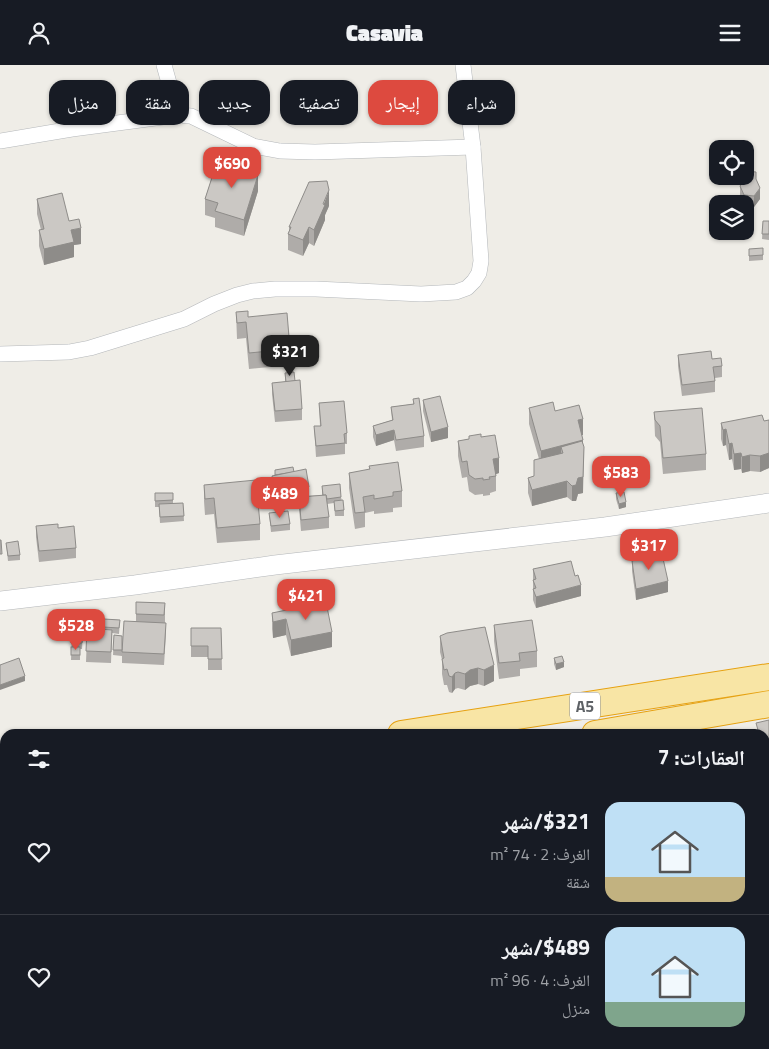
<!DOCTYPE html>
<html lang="ar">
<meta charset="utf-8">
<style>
body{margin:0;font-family:"Titillium Web","Noto Naskh Arabic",sans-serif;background:#20242c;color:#f1f3f6;direction:rtl;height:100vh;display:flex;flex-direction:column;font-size:19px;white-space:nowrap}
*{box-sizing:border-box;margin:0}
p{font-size:16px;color:#9ea1a6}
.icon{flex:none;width:28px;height:28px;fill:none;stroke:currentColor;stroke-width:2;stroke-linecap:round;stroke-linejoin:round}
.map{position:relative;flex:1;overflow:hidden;direction:ltr}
.panel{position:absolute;left:0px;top:664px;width:770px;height:321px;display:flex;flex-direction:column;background:#171b24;border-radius:15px 15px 0 0;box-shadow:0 1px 4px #0004;direction:rtl}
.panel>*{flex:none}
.banner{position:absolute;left:15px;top:15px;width:500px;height:45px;direction:rtl;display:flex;gap:10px}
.buttons{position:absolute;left:709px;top:75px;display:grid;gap:10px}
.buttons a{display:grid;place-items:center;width:45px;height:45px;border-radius:10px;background:#171b24;box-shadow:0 1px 4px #0004;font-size:25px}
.price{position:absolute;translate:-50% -42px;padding:0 11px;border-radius:10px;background:#dd4a3f;color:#fff;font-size:16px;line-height:32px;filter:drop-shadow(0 1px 2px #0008)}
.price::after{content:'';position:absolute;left:50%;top:30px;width:15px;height:11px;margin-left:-8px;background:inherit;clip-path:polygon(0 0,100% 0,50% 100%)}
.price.on{background:#222;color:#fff}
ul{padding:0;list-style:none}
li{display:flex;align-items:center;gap:15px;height:125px;padding:0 25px}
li+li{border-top:1px solid #363941}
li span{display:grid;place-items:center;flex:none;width:140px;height:100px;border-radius:15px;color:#555}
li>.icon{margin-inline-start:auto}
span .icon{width:60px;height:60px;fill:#fffc;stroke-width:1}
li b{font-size:21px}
h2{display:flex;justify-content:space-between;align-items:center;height:60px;padding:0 25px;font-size:21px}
.pill{padding:0 18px;border-radius:15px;background:#171b24;box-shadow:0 1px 4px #0004;font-size:18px;line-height:45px}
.pill.on{background:#dd4a3f;color:#fff}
header{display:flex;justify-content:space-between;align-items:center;height:65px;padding:0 25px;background:#171b24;font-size:22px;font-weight:800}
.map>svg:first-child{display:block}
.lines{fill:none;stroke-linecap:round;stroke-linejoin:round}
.minor-casing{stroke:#b4b7ba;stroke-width:16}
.tertiary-casing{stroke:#b4b7ba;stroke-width:20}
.trunk-casing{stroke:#e6a111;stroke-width:28}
.minor{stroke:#fff;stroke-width:15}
.tertiary{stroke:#fff;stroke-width:19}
.trunk{stroke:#f8e5a5;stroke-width:26}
.wall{fill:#afaca9}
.shaded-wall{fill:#8e8c89}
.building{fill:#cbc8c4;stroke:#8e8c89}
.labels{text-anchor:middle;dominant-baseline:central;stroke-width:4.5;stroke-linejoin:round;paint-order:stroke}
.shield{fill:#fff;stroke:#8e9194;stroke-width:1}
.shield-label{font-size:16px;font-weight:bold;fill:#5e6266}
</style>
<header><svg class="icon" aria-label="menu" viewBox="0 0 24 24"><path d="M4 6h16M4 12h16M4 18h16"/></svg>Casavia<svg class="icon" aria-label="person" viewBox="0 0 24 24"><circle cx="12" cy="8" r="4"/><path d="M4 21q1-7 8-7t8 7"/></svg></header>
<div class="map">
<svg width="769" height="984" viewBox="0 0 769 984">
<rect width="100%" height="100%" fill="#efede7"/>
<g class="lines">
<g class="minor-casing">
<g id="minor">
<polyline points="164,0 178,50"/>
<polyline points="0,76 72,64 178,50 191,51 253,81 280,86 315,87 473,82"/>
<polyline points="0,289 69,287 90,283 184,254 214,239 237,230 253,226 275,224 316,224 421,229 456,227 467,223 474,216 479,208 481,196 473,82 463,0"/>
<polyline points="765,811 769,810"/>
<polyline points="12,980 26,982 48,980"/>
<polyline points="192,984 192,980"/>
</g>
</g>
<g class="tertiary-casing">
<polyline id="tertiary" points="0,536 135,520 275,500 605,462 769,438"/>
</g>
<g class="trunk-casing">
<g id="trunk">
<polyline points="401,669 769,612"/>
<polyline points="595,669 769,639"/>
<polyline points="0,737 5,736"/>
<polyline points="0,765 5,764"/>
</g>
</g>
<use href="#minor" class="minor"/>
<use href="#tertiary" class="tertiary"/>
<use href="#trunk" class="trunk"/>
</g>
<g class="wall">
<polygon points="207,95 223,95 221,99 248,107 258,126 244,171 215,162 215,153 205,150 205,134 215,103 207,101"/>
<polygon points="740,121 760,134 754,142 745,141 745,139 743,139 740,132"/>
<polygon points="37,134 69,156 81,179 74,180 74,192 44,200 39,181 39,165 41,165 37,149"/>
<polygon points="329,141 325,150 325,155 314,181 309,178 303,191 288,185 288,169 289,166 289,162"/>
<polygon points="763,156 769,156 769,175 762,174"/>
<polygon points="749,184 763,190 763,195 749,196"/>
<polygon points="236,247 248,252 290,284 290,300 249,304 246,273 237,274"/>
<polygon points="678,290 722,301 722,312 715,313 715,327 682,331 678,301"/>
<polygon points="285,308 295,316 302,344 302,355 275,357 272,329 272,318 285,317"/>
<polygon points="413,334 424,371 424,382 396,386 394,375 376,381 373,372 373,361 392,355 391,342 413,339"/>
<polygon points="423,335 448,373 431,377 423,346"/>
<polygon points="319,338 347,368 347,379 345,379 345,389 316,392 314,361 320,361"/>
<polygon points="529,343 555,346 583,370 582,370 583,380 583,428 578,429 576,436 572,436 567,432 532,441 528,428 528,413 534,411 539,394 529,359"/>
<polygon points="654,347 706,389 706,405 663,409 660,377 655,371"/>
<polygon points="769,355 769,403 760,407 750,406 742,408 741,404 734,405 732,394 729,395 726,380 723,381 721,374 721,358 764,356"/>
<polygon points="481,372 499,408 496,409 496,426 490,428 490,430 483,431 483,429 475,430 469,426 467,412 462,413 458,391 458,376"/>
<polygon points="369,401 402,426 402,442 393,443 393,447 374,449 374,446 365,448 365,462 355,464 349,423 349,408 369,405"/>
<polygon points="275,405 294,407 309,422 309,431 322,430 322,421 341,432 344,445 344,451 335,451 334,438 327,439 329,452 329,463 301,466 299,443 299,435 275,439 272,422 272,411 275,410"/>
<polygon points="204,420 260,459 260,475 217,478 214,449 205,450 204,436"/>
<polygon points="155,428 173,428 173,438 183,438 184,456 160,458 159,442 155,442"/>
<polygon points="616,428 626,442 619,444 616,434"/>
<polygon points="269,448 290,459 290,465 271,467"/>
<polygon points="36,461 58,463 76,483 76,493 39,497 36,472"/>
<polygon points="6,478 20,490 20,495 8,496"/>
<polygon points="632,496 668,527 636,535 632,506"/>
<polygon points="533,504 581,531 536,543 533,535"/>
<polygon points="136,537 165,538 165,558 166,569 164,600 122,598 122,587 136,557"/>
<polygon points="326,537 332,582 291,591 286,570 273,573 272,564 272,548"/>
<polygon points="104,554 120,555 119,569 112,568 111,598 86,597 87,571 84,571 84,561 103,564"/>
<polygon points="494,560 537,586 537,602 520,604 520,611 499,614 494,576"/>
<polygon points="485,562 494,616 484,621 478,619 470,621 465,625 458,623 455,624 452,628 449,627 447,620 444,620 442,609 442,595 440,587 440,571"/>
<polygon points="191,563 221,563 222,605 208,605 208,592 191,592"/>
<polygon points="72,566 83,566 82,584 80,584 80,595 71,595"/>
<polygon points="114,570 122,571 122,591 113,590"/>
<polygon points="554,593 564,602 556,605 554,599"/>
<polygon points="768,802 769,802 769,854 766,856 765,855 765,838 769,835 768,833"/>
<polygon points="765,885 769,885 769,943 768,943 768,950 765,950"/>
<polygon points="0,911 3,911 4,920 5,920 5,944 0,945"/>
<polygon points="694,980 703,980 714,984 694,984"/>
</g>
<g class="shaded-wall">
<polygon points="258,110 258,126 244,171 244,155"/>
<polygon points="760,123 760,134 754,142 754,131"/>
<polygon points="329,125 329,141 325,150 325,155 314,181 314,165"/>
<polygon points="309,162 309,178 303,191 303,175"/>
<polygon points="81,163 81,179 74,180 74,192 44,200 44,184 71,165"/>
<polygon points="583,354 583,370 578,371 578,355"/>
<polygon points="448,362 448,373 431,377 431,367"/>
<polygon points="726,364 726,380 723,381 723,365"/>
<polygon points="394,365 394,375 376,381 376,370"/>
<polygon points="583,375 583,391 563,388 561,382 561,397 541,402 541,386"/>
<polygon points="732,378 732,394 729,395 729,379"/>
<polygon points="584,382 583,428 578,429 576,436 572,436 572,421"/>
<polygon points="741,388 741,404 734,405 734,389"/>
<polygon points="769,388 769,403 760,407 760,391"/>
<polygon points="750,390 750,406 742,408 742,392"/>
<polygon points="499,393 499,408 493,410 493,394"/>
<polygon points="567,416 567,432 532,441 532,425"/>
<polygon points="626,437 626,442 619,444 619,439"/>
<polygon points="668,516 668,527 636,535 636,524"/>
<polygon points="581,520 581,531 536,543 536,532"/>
<polygon points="286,554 286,570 273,573 273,557"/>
<polygon points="332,567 332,582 291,591 291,575"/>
<polygon points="564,597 564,602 556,605 556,599"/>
<polygon points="494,600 494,616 484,621 484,605"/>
<polygon points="478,603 478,619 470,621 465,625 465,609 470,605"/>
<polygon points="455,608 455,624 452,628 452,612"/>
<polygon points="25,611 25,616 0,625 0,620"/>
<polygon points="769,676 769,687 765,688 765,677"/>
<polygon points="769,696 769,702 765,703 765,697"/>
<polygon points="5,806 5,817 0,820 0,810"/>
<polygon points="769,848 769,854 766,856 766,851"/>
<polygon points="413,980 416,980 416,984 411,984"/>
<polygon points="585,980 585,984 572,984 572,983"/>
</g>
<g class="building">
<polygon points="210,85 223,89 220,98 217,97 217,98 207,95"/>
<polygon points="217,97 229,101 230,97 248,102 247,107 258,110 244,155 215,146 218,138 205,134"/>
<polygon points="746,106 756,107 756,114 760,123 754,131 744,130 740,121 746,113"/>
<polygon points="327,116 329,125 323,139 325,140 314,165 309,162 303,175 288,169 291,162 289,162 309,117"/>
<polygon points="62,128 69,156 79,154 81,163 71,165 74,177 44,184 39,165 44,164 37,134"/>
<polygon points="763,156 769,156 769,169 762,169"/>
<polygon points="763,183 763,190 749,191 749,184"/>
<polygon points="248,246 248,252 287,248 290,284 249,288 246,257 237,258 236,247"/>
<polygon points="711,286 712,294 721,293 722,301 713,302 715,316 682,320 678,290"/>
<polygon points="294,307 295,316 286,317 285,308"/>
<polygon points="300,315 302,344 275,346 272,318"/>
<polygon points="440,331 448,362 431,367 423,335"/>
<polygon points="419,333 424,371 396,375 394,365 376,370 373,361 393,355 391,342 414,339 413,334"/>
<polygon points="344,336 347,368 344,369 345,378 316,381 314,361 321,361 319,338"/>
<polygon points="553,337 555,346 579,340 583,354 578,355 583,375 541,386 529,343"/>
<polygon points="702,343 706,389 663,393 660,361 655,355 654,347"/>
<polygon points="762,350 764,356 769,355 769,388 760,391 750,390 742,392 741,388 734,389 732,378 729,379 726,364 723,365 721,358"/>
<polygon points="481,369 481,372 495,370 499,393 493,394 496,411 489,412 490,414 483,415 483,413 475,414 469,410 467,396 462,397 458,376 469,374 469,371"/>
<polygon points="582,376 584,382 583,412 578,413 576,420 572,421 567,416 532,425 528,413 534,411 534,395 563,388 561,382"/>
<polygon points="398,397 402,426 393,427 393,431 374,434 374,430 363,432 365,447 355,448 349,408 370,404 369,401"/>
<polygon points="293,402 294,407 275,410 275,405"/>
<polygon points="306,404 309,422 275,428 272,411"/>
<polygon points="256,415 260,459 217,463 214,433 205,434 204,420"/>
<polygon points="340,419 341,432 327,434 326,430 323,430 322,421"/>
<polygon points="624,427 626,437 619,439 616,428"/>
<polygon points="155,428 173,428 173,435 155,436"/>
<polygon points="326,430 329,452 301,455 299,432"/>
<polygon points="343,435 344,445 335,446 334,436"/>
<polygon points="183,438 184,451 160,452 159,439"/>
<polygon points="288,446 290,459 271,461 269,448"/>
<polygon points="58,459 58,463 74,461 76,483 39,486 36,461"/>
<polygon points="0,475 1,475 2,489 0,489"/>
<polygon points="18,476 20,490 8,491 6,478"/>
<polygon points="662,489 668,516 636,524 632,496"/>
<polygon points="571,496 575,511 578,510 581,520 536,532 533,524 536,523 533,515 536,514 533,504"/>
<polygon points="136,537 165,538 164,550 136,549"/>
<polygon points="326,537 332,567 291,575 286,554 273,557 272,548"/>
<polygon points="104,554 120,555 119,563 103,562"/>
<polygon points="532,555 537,586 519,588 520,596 499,598 494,560"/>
<polygon points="124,556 166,558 164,589 122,587"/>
<polygon points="84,561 102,562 102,564 87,563 87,566 84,566"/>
<polygon points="485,562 494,600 484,605 478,603 470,605 465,609 458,607 455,608 452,612 449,611 447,604 444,605 442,594 444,593 440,571 447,568"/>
<polygon points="87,563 112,565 111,587 86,586"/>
<polygon points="191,563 221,563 222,594 208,594 208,581 191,581"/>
<polygon points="72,566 83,566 82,578 71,578"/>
<polygon points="114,570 122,571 122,585 113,585"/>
<rect x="71" y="582" width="9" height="8"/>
<polygon points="562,591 564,597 556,599 554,593"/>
<polygon points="19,593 25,611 0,620 0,600"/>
<polygon points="769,655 769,676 765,677 765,669 745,669 758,665 756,658"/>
<polygon points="649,667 650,669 639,669"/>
<polygon points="769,685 769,696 765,697 765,686"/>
<polygon points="0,781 5,781 5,806 0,810"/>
<polygon points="768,802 769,802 769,819 768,817"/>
<polygon points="769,835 769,848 766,851 765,849 765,838"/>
<rect x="765" y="885" width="4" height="5"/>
<polygon points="765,890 769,890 769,927 767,927 768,934 765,934"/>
<polygon points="0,911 3,911 4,919 0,919"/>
<polygon points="5,920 5,939 0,940 0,921"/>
<polygon points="4,980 5,984 0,984 0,981"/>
<rect x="148" y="980" width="29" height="4"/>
<polygon points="197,980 228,980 228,984 196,984"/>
<polygon points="261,980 270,980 270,984 260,984"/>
<polygon points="272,980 279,980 279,984 271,984"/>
<rect x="280" y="980" width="23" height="4"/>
<polygon points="378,980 413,980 411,984 375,984"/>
<polygon points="571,980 585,980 572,983"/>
<polygon points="704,980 713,980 714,984 700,984 699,982"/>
<polygon points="720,980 731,980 732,982 726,984 722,984"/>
<polygon points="586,981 587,984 577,984"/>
</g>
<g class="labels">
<rect class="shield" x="570" y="627.5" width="30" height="27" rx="4"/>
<g class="shield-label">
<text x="585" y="641">A5</text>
</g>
</g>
</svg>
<div class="buttons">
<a><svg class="icon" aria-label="locate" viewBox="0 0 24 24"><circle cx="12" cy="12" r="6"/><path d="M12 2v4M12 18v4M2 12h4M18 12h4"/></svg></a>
<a><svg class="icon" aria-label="layers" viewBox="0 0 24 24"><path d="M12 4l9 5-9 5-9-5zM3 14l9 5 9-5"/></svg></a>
</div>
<b class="price" style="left:232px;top:124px">$690</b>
<b class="price on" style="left:290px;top:312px">$321</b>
<b class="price" style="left:621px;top:433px">$583</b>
<b class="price" style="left:280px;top:454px">$489</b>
<b class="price" style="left:649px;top:506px">$317</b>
<b class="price" style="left:306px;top:556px">$421</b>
<b class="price" style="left:76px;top:586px">$528</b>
<div class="banner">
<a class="pill">شراء</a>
<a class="pill on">إيجار</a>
<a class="pill">تصفية</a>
<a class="pill">جديد</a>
<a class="pill">شقة</a>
<a class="pill">منزل</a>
</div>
<section class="panel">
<h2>العقارات: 7<svg class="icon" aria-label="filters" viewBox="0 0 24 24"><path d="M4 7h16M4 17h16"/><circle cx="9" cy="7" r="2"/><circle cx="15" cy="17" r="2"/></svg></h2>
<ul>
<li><span style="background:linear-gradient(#bfe0f5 75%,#c2b280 0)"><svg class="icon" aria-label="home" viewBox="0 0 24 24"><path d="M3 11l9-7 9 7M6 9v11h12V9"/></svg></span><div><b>$321/شهر</b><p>الغرف: 2 · 74 m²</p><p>شقة</p></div><svg class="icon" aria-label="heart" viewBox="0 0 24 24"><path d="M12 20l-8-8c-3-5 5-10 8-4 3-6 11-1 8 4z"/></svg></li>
<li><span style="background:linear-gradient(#bfe0f5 75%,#7fa58c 0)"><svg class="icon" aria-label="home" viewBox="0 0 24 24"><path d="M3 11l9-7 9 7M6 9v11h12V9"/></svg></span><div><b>$489/شهر</b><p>الغرف: 4 · 96 m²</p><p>منزل</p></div><svg class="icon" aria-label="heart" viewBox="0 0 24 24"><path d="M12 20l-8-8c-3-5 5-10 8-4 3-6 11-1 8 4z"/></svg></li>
</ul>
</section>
</div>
